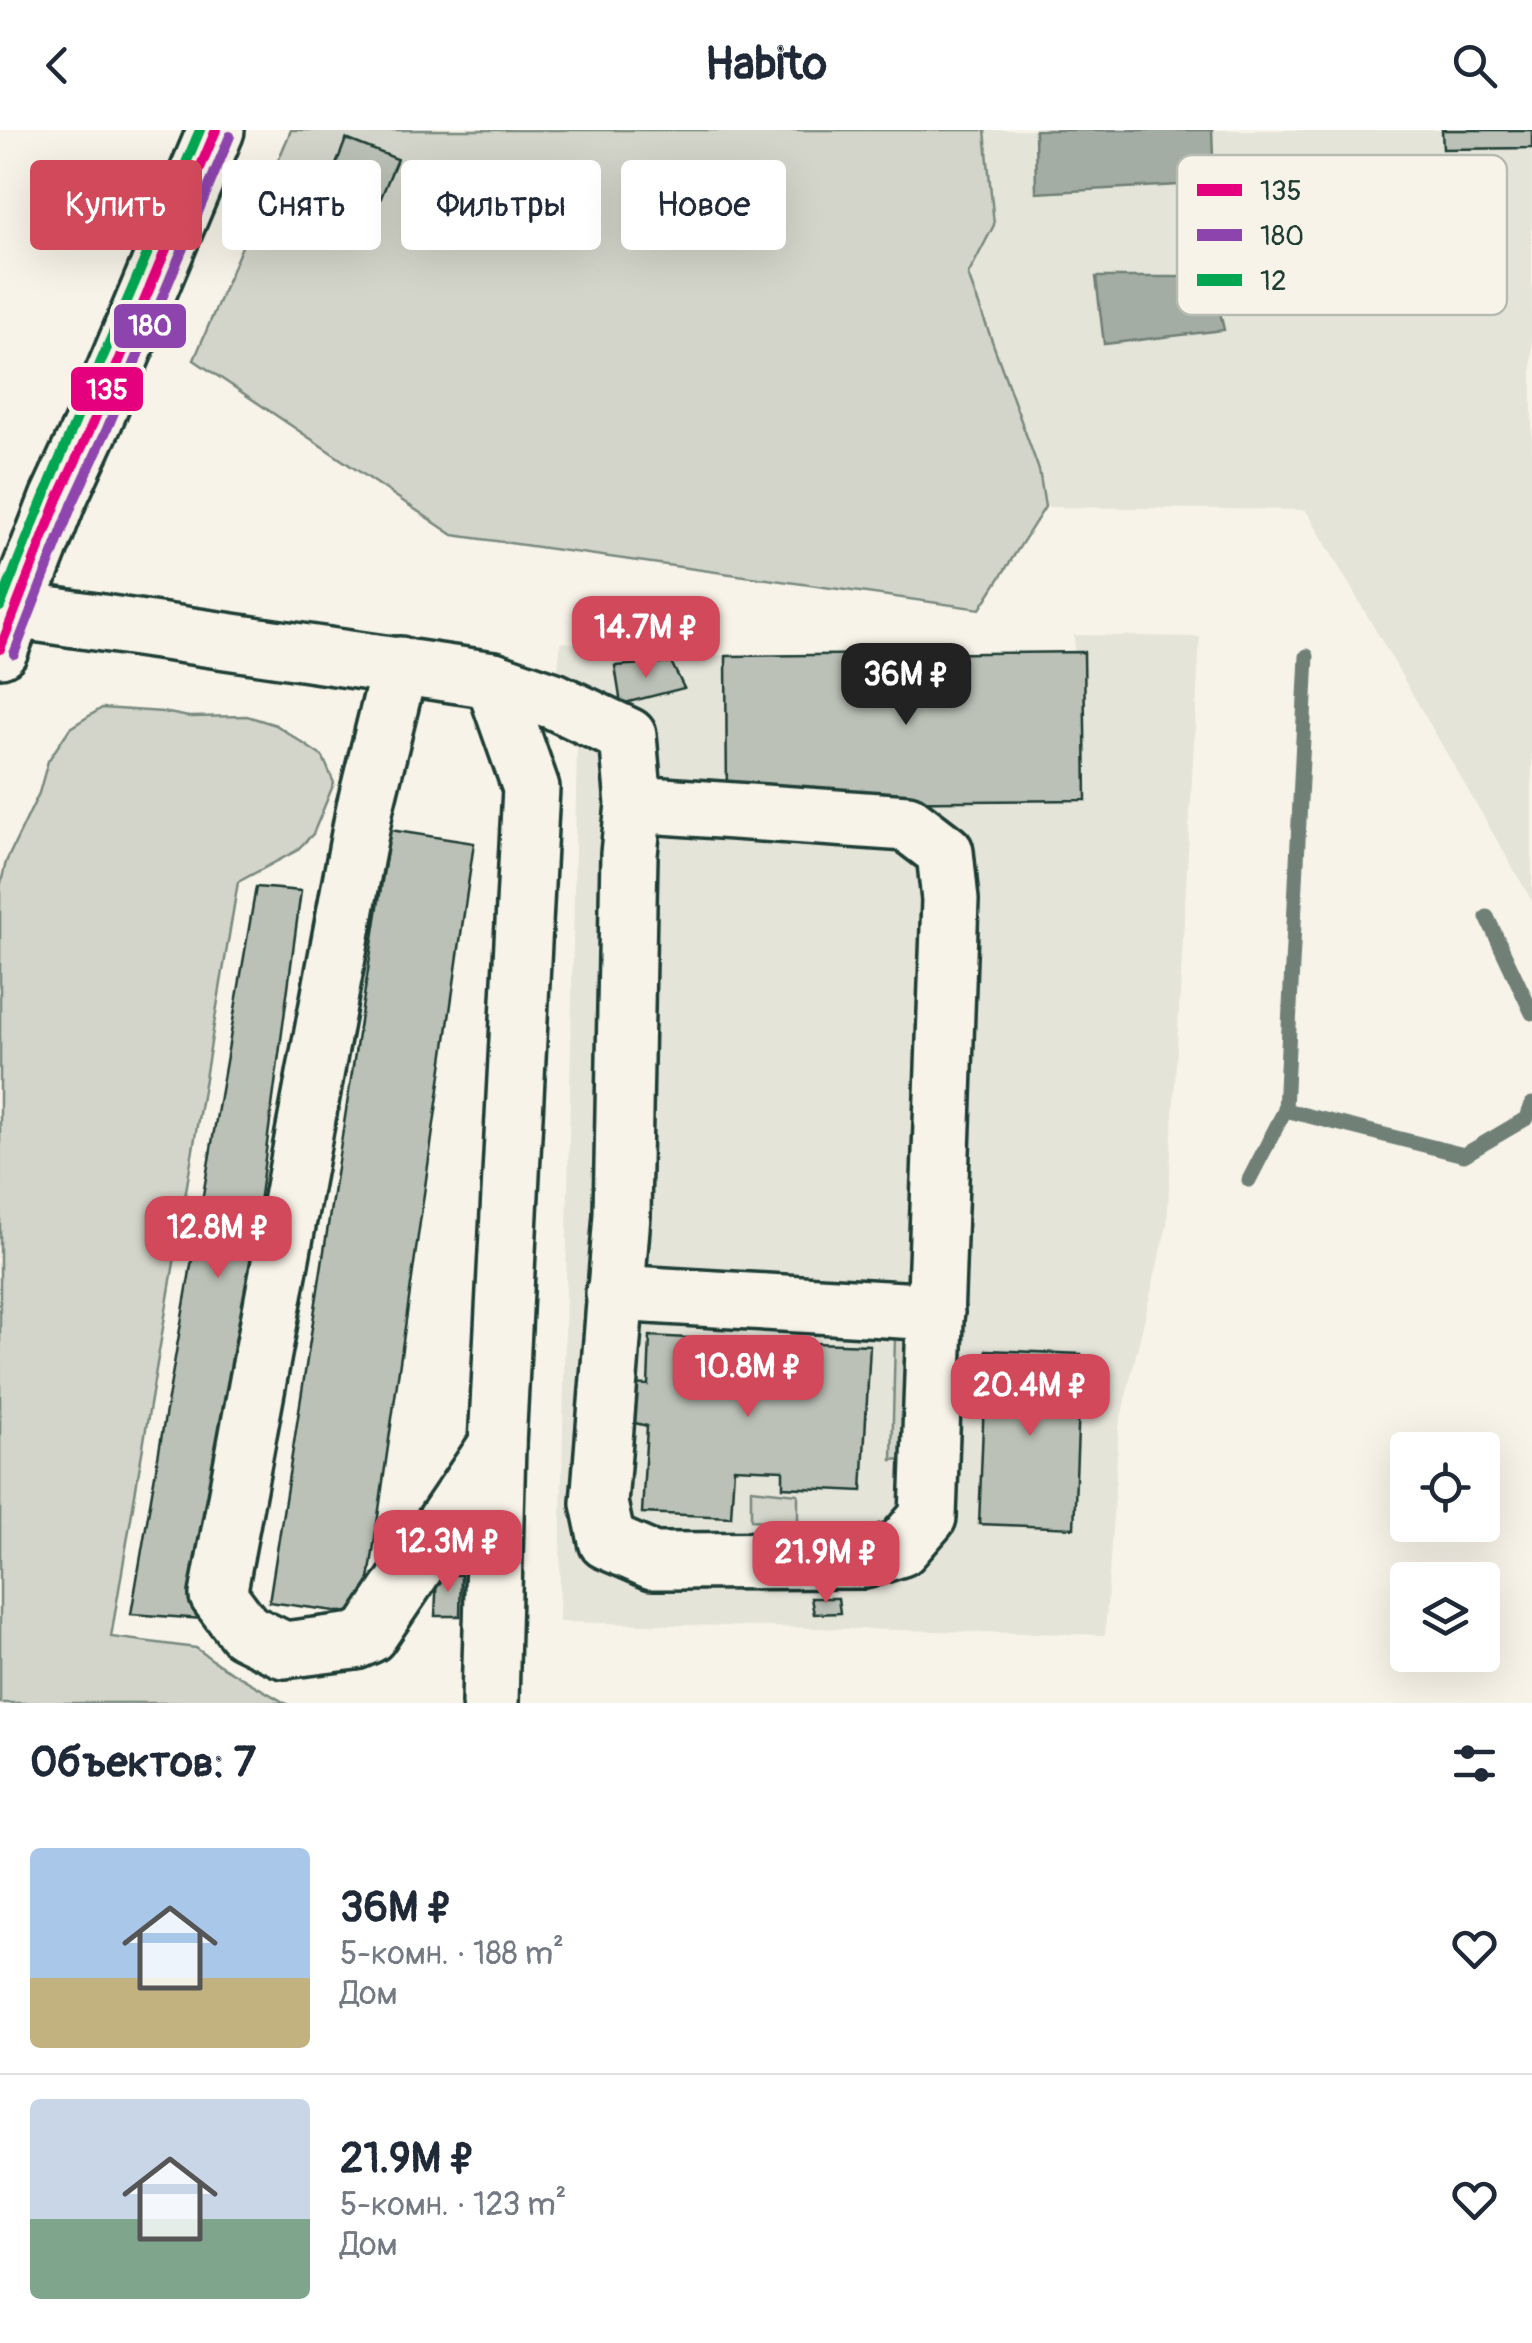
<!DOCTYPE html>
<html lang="ru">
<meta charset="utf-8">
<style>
body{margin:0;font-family:Pangolin,sans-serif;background:#f6f6f7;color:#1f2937;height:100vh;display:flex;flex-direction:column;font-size:38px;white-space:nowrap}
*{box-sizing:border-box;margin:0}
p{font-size:32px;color:#747a83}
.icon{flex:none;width:55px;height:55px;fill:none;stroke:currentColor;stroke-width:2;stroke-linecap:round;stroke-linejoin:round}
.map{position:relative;height:1573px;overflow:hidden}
.panel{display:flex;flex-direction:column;background:#fff;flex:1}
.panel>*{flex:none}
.top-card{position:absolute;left:30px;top:30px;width:1000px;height:90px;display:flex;gap:20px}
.controls{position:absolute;left:1390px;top:1302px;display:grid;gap:20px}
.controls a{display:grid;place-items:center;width:110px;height:110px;border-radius:10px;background:#fff;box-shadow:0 10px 40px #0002;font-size:50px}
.price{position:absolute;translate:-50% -85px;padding:0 22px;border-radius:20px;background:#d1495b;color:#fff;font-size:32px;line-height:65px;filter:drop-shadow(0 2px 5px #0008)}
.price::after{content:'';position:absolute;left:50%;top:60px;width:30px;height:22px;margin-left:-15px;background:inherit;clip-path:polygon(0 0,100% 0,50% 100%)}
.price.on{background:#222;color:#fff}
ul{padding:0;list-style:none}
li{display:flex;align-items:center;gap:30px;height:250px;padding:0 30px}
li+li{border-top:2px solid #e0e1e3}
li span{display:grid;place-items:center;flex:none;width:280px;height:200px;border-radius:10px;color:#555}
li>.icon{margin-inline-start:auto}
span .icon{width:120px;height:120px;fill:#fffc;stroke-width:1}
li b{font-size:42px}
h2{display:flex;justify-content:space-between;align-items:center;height:120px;padding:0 30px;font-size:42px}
.chip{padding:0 35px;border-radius:10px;background:#fff;box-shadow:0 10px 40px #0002;font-size:35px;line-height:90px}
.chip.on{background:#d1495b;color:#fff}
header{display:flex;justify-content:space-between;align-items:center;height:130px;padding:0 30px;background:#fff;font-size:45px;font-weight:800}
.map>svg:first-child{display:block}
.built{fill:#e5e4d9}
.green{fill:#d3d5ca;stroke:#79897f;stroke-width:2.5}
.water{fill:#a4ada3;stroke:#6f8077;stroke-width:2.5}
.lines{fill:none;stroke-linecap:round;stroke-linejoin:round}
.stream{stroke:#6f8077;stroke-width:15}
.building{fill:#bbc1b6;stroke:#1f3d34;stroke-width:2.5}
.minor-casing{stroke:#1f3d34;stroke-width:62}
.major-casing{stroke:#1f3d34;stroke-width:62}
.minor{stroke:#f7f3e8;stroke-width:55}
.major{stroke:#f7f3e8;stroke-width:55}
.bus-1-casing{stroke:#f7f3e8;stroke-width:18}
.bus-2-casing{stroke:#f7f3e8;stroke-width:18}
.bus-3-casing{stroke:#f7f3e8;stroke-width:18}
.bus-1{stroke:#e5007d;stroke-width:10}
.bus-2{stroke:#8e44ad;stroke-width:10}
.bus-3{stroke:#00a651;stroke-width:10}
.key{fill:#f7f3e8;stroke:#b6bcb2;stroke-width:2.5}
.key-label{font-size:28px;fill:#1f3d34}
.line-badge{stroke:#f7f3e8;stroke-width:4}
.badge-label{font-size:28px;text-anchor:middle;font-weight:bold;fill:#fff}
</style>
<header><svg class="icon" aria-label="back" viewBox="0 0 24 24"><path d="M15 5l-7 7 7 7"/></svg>Habito<svg class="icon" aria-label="search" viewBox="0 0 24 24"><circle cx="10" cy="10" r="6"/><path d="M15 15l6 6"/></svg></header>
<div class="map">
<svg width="1532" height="1573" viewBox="0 0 1532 1573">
<rect width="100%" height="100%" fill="#f7f3e8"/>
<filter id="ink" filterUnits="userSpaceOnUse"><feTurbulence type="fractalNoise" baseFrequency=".01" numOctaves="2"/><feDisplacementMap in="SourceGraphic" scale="20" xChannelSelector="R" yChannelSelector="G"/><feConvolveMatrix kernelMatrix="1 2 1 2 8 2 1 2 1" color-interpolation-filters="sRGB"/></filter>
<g filter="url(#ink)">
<g class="built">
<polygon points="985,0 1532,0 1532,771 1306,380 1045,377 1039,340 968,145 994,95"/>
<polygon points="1074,505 1200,507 1167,1095 1119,1296 1105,1505 559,1492 577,618 550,603 561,512 726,526 1074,523"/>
</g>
<g class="green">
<polygon points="291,0 985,0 994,95 968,145 1039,340 1045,377 980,479 453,405 194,230"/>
<polygon points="102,578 163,582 189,587 247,586 276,595 323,627 334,653 313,704 296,721 238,752 111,1507 196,1518 218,1534 285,1573 0,1573 0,757 6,732 39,663 48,631 70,598"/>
<polygon points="895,1207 913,1207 910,1328 892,1330"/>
<polygon points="751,1359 798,1364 798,1393 751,1390"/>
</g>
<g class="water">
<polygon points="1035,0 1212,0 1214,53 1036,63"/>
<polygon points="1096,147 1212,147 1224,200 1104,214"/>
</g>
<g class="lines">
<g class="stream">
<polyline points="1487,787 1532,883"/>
<polyline points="1285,980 1464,1025 1527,988 1532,974"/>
<polyline points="1249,1050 1285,980 1307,526"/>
</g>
</g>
<g class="building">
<polygon points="1442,0 1532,0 1532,18 1443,19"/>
<polygon points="346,9 397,29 378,75 328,55"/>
<polygon points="1084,522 1086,670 727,673 726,526"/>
<polygon points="671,532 684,558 621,574 615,536"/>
<polygon points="390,700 474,713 364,1485 269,1472"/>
<polygon points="256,757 301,761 203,1489 131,1484"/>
<polygon points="650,1206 745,1211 744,1233 784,1235 785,1212 870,1215 862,1361 783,1357 783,1340 734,1338 731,1387 642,1383 647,1296 627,1291 629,1254 648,1255"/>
<polygon points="986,1220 1081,1224 1074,1398 979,1394"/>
<polygon points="437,1444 461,1445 460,1486 435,1486"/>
<polygon points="811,1468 838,1468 840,1483 814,1484"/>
</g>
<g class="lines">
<g class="minor-casing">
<g id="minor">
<polyline points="14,480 493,550 554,571 628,606 634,674 629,724 622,1085 599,1373 607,1411 653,1431 864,1430 901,1418 928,1387 950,770 945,722 907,693 634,674"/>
<polyline points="400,535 365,677 218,1465 245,1501 284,1520 355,1511 369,1505 497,1315"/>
<polyline points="614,1163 936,1182"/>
<polyline points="490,1573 497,1315 531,658 493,550"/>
</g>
</g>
<g class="major-casing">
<polyline id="major" points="0,519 58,369 93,293 216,0"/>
</g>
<use href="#minor" class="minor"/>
<use href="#major" class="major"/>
<g class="bus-1-casing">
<polyline id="bus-1" points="0,519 58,369 93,293 216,0"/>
</g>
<g class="bus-2-casing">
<polyline id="bus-2" points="14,524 72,375 107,299 230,6"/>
</g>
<g class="bus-3-casing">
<path id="bus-3" d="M0 477C62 317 133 159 200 0"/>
</g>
<use href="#bus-1" class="bus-1"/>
<use href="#bus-2" class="bus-2"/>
<use href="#bus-3" class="bus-3"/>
</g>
</g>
<rect x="1177" y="25" width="330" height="160" rx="15" class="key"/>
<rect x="1197" y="54" width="45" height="12" fill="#e5007d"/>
<rect x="1197" y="99" width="45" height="12" fill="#8e44ad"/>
<rect x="1197" y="144" width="45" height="12" fill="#00a651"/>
<g class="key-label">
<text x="1260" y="70">135</text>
<text x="1260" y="115">180</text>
<text x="1260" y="160">12</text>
</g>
<g class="line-badge">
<rect x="112" y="172" width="76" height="48" rx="10" fill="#8e44ad"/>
<rect x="69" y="235" width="76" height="48" rx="10" fill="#e5007d"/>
</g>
<g class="badge-label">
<text x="150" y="205">180</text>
<text x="107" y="269">135</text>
</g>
</svg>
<div class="controls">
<a><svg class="icon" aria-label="locate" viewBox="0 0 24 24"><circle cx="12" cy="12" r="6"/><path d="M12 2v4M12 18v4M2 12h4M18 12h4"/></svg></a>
<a><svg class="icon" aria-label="layers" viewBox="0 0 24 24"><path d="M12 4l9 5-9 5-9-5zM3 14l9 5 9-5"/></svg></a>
</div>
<b class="price" style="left:646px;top:551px">14.7M ₽</b>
<b class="price on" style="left:906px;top:598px">36M ₽</b>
<b class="price" style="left:218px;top:1151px">12.8M ₽</b>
<b class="price" style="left:748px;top:1290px">10.8M ₽</b>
<b class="price" style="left:1030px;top:1309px">20.4M ₽</b>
<b class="price" style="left:448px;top:1465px">12.3M ₽</b>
<b class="price" style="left:826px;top:1476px">21.9M ₽</b>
<div class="top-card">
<a class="chip on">Купить</a>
<a class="chip">Снять</a>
<a class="chip">Фильтры</a>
<a class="chip">Новое</a>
</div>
</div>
<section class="panel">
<h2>Объектов: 7<svg class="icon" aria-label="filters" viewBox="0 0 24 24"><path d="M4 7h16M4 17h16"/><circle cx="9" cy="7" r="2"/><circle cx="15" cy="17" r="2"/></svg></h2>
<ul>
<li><span style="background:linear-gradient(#a9c7e8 65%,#c2b280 0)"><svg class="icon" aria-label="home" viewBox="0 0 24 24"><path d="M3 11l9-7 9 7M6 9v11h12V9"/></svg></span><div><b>36M ₽</b><p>5-комн. · 188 m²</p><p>Дом</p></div><svg class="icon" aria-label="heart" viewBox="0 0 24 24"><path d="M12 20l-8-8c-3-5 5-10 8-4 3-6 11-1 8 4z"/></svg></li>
<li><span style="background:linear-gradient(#c9d6e8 60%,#7fa58c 0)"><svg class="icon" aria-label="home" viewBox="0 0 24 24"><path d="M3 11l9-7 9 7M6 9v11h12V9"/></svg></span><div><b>21.9M ₽</b><p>5-комн. · 123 m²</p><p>Дом</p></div><svg class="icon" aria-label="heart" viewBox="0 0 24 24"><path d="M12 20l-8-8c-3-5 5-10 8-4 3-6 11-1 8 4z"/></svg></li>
</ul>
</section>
